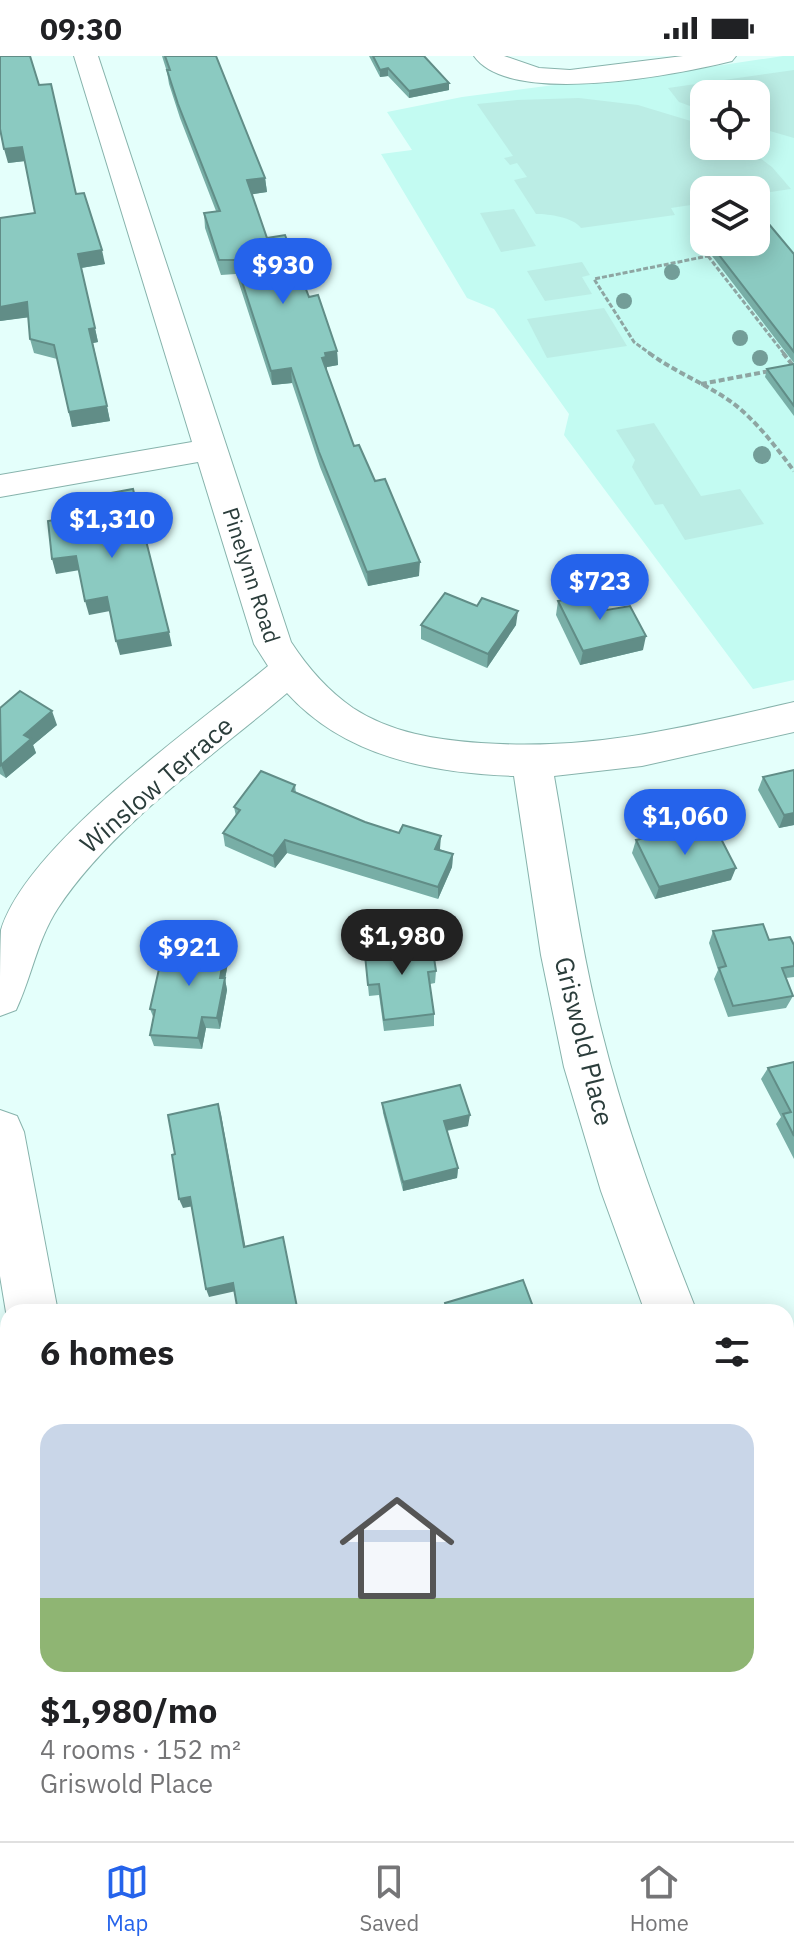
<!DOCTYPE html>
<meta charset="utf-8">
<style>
body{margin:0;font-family:"IBM Plex Sans",sans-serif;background:#f6f6f6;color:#202124;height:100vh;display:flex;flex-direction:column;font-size:30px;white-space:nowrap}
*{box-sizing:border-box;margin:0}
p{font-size:26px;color:#757577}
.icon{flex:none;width:44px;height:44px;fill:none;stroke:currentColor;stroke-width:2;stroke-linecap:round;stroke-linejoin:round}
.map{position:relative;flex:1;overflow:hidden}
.sheet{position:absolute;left:0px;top:1248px;width:794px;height:538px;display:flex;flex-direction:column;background:#fff;border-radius:24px 24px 0 0;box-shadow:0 4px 20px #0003}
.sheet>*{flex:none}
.buttons{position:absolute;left:690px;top:24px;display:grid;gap:16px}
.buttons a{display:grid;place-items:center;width:80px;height:80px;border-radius:16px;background:#fff;box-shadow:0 4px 20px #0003;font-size:40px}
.price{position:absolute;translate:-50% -68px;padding:0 18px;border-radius:28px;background:#2563eb;color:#fff;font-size:26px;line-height:52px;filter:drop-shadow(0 2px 4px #0008)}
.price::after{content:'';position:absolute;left:50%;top:48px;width:24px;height:18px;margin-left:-12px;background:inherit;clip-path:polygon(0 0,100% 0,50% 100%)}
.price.current{background:#222;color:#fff}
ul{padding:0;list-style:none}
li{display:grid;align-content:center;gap:16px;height:424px;padding:0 40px}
li span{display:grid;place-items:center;height:248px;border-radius:24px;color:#555}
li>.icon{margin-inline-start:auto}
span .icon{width:144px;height:144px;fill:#fffc;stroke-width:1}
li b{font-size:34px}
h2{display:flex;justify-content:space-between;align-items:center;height:96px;padding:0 40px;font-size:34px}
.status{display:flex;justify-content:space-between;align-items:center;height:56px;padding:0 40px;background:#fff;direction:ltr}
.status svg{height:22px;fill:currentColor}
.menu{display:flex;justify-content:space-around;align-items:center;height:112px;border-top:2px solid #e0e0e0;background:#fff;font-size:22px;color:#757577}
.menu a{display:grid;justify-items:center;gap:4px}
.menu .current{color:#2563eb}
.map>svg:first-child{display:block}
.built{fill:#c3fbf2;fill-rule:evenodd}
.green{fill:#bbede5}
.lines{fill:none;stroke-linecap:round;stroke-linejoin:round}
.minor-casing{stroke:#87b3ac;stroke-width:2}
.path-far1{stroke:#8ea5a2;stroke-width:3;stroke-dasharray:5 2;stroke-linecap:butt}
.path{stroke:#8ea5a2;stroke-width:4;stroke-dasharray:6 3;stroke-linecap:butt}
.minor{fill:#fff;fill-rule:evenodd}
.tree{fill:#739d98}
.wall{fill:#78aea6}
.shaded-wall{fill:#618d87}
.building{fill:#8bcac1;stroke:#618d87;stroke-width:2}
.labels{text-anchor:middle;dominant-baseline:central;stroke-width:8;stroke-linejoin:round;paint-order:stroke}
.far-street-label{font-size:22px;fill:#2b3d3b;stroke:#fff}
.street-label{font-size:26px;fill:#2b3d3b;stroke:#fff}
</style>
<div class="status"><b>09:30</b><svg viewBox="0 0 49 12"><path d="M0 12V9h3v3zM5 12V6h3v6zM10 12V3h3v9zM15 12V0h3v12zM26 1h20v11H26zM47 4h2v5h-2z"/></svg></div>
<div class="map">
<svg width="794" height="1785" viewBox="0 0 794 1785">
<rect width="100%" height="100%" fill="#e4fffb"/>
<path class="built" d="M783 0H794V624L753 633 564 379 569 358 494 253 467 242 381 98 412 94 387 56 462 41 562 28 602 27ZM704 38H756V90H704ZM704 134H756V186H704Z"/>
<g class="green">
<polygon points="794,14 794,82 756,71 756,38 704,38 704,55 679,46 668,32"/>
<path d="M579 42 638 49 704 69V90H744L772 111 791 133 756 138V134H704V147L671 152 675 159 581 172C573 161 549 158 536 158L514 124 527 121 517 107 510 109 504 102 513 100 477 48 517 44Z"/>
<polygon points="514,153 536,190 501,196 480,157"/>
<polygon points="582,206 590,219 582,221 592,238 545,245 527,215"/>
<polygon points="604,252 627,290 547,302 527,263"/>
<polygon points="654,367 701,440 740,433 764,468 685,484 663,448 655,449 632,411 635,404 616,374"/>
</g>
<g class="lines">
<g class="minor-casing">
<g id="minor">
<path d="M74 0H98L291 586C308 612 327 634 353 652 391 677 437 684 481 687 593 695 686 671 794 646V676L642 710 554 720C569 804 580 890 601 973 625 1070 660 1163 697 1256H645L601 1135 564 1011 541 899 514 720C431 717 345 701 287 637 213 700 112 770 58 852 37 884 32 920 16 954L0 960C0 936 0 895 1 874 27 788 197 669 268 610L254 588 198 406 0 441V419L192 386Z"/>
<path d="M474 0H504L539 12 570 14 683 0H736L732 5C680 18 510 52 474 0Z"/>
<polygon points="0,1054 17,1060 24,1076 58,1256 8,1256 8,1261 6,1256 0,1220"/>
<polygon points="786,1539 794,1543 794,1623 786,1620"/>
<rect x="28" y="1778" width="64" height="7"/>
</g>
</g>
<g class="path-far1">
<polyline points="708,200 785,299"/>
<polyline points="652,299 634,286 594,223 708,200 694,182"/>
</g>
<g class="path">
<path d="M649 297C675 316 704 327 730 345 755 363 776 391 794 415"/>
<polyline points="783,297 794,311"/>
<polyline points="701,328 770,315"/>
</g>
<use href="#minor" class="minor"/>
</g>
<g class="tree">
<circle cx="672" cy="216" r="8"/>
<circle cx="624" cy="245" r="8"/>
<circle cx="740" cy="282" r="8"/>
<circle cx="760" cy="302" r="8"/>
<circle cx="762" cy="399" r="9"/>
</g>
<g class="wall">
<polygon points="162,0 216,0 265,122 267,136 252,138 267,182 309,241 337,295 338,309 327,311 327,316 354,390 375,425 419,520 368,530 320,411 292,327 272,329 236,218 221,219 205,172 204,157 216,155 180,62 169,28 167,16"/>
<polygon points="369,0 424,0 449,27 449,34 409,42 388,20 380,21"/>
<polygon points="39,29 76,138 105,208 81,212 98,286 93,287 110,365 72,371 57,303 34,297 30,283 28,261 0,265 35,157 25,105 8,107"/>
<polygon points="704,175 704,186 756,186 794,198 794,307 699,183 701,176"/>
<polygon points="794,308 794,360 765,321 767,313"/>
<polygon points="558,545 607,554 643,594 580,609 556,559"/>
<polygon points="421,569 516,569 487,612 421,583"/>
<polygon points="0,652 57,669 33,689 36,697 6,722 0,718"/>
<polygon points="794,714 794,769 779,772 758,734 763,721"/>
<polygon points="295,729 296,737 365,766 453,798 452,811 438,843 287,797 275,812 225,790 223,777 236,760 234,751"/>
<polygon points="636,784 680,784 731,824 655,843 632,797"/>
<polygon points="713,875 794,889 794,921 786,922 793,940 786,952 728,961 714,923 718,914 709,887"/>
<polygon points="227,884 230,896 225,923 227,934 220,973 206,972 202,993 154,990 150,979 154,963 150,953 170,914"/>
<polygon points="364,889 436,915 435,927 430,928 434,958 434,970 384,975 379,939 369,940"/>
<polygon points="794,1006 794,1103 776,1068 781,1061 761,1023 768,1012"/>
<polygon points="382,1047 468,1070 447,1075 458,1112 457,1122 403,1135 383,1057"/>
<polygon points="626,1778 706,1778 708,1785 588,1785"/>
</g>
<g class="shaded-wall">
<polygon points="388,12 388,20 380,21 380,14"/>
<polygon points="449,27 449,34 409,42 409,35"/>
<polygon points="22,91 25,105 8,107 4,93"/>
<polygon points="265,122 267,136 248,139 247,124"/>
<polygon points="102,194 105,208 81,212 78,198"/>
<polygon points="27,246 31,261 0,265 0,251"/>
<polygon points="95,272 98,286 93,287 89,273"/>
<polygon points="337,295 338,309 327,311 327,316 322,302 325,297"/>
<polygon points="291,312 292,327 272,329 271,315"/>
<polygon points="107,350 110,365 72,371 69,356"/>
<polygon points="76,500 80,514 56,518 52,503"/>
<polygon points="420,506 419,520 368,530 367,516"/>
<polygon points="107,541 110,555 89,559 85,545"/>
<polygon points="518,555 516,569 487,612 488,598"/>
<polygon points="169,576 172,590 120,599 116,585"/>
<polygon points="646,580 643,594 580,609 583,595"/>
<polygon points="52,655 57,669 33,689 36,697 6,722 1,709 24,679"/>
<polygon points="794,757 794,769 779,772 784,759"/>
<polygon points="441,780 440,793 434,806 435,793"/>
<polygon points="285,784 287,797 275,812 273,800"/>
<polygon points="453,798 452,811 438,843 438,831"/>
<polygon points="736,812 731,824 655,843 659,831"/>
<polygon points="227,884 230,896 225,923 227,934 220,973 217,962 220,922"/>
<polygon points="202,961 206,972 202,993 198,982"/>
<polygon points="218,1048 221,1058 247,1199 244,1191"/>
<polygon points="470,1059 468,1070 443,1075 444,1065"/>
<polygon points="458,1112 457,1122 403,1135 403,1126"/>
<polygon points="190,1141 194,1150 183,1152 179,1143"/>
<polygon points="233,1227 236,1235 209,1241 206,1233"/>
</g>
<g class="building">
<polygon points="0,0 30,0 39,29 51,28 76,138 84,137 102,194 78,198 95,272 89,273 107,350 69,356 54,289 30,283 27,246 0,251 0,162 35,157 22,91 4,93 0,73"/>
<polygon points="165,0 216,0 265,122 247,124 267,182 285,179 309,241 318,239 337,295 325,297 326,301 322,302 354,390 359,389 375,425 385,423 420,506 367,516 319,396 291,312 271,315 235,204 219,204 204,157 220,155 178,48 167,14 170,14"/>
<polygon points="373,0 424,0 449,27 409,35 388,12 380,14"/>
<polygon points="768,167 794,198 794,296 709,186 756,186 756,168"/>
<polygon points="794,308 794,350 767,313"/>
<polygon points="133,433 169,576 116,585 107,541 85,545 76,500 52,503 48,465 66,462 62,446"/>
<polygon points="445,537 477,550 482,542 518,555 488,598 421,569"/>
<polygon points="598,537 607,554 630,550 646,580 583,595 558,545"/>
<polygon points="20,635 52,655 24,679 31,683 1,709 0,652"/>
<polygon points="794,714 794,757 784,759 763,721"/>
<polygon points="261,715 295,729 292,735 365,766 399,777 403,769 441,780 435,793 453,798 438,831 285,784 273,800 223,777 240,754 234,751"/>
<polygon points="675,775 680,784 717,775 736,812 659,831 636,784"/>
<polygon points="763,868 769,884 790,881 794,889 794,910 782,912 793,940 733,950 719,912 726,910 713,875"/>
<polygon points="176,880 227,884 220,922 225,922 217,962 202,961 198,982 150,979 155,954 150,953 159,913 170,914"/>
<polygon points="431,882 436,915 428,916 434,958 384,964 379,928 368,929 364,889"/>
<polygon points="794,1006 794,1080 783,1058 791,1056 768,1012"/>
<polygon points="460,1029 470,1059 444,1065 458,1112 403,1126 382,1047"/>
<polygon points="218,1048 244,1191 283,1181 298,1256 238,1256 233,1227 206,1233 190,1141 179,1143 172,1099 175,1098 168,1059"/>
<polygon points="523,1224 535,1256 447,1256 445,1247"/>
<polygon points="305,1778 378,1778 379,1785 305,1785"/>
<polygon points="646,1778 706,1778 708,1785 608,1785"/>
</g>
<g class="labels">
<g class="far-street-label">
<text transform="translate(252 519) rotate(72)">Pinelynn Road</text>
</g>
<g class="street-label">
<text transform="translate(156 728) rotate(-41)">Winslow Terrace</text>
<text transform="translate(585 985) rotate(76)">Griswold Place</text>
</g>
</g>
</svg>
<div class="buttons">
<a><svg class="icon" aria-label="locate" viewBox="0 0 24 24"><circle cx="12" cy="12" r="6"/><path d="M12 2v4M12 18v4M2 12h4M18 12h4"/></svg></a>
<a><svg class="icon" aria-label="layers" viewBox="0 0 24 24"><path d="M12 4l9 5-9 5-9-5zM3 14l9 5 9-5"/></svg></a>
</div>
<b class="price" style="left:283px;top:250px">$930</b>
<b class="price" style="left:112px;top:504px">$1,310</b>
<b class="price" style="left:600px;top:566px">$723</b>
<b class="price" style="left:685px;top:801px">$1,060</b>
<b class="price current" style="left:402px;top:921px">$1,980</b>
<b class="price" style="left:189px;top:932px">$921</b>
<section class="sheet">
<h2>6 homes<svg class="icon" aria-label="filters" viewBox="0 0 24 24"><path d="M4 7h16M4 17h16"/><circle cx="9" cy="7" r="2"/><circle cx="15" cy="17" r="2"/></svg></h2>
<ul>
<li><span style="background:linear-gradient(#c9d6e8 70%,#8fb573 0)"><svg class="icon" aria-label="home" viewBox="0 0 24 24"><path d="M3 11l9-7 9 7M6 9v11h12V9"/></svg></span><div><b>$1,980/mo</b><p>4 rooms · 152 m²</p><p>Griswold Place</p></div></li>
</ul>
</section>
</div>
<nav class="menu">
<a class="current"><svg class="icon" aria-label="map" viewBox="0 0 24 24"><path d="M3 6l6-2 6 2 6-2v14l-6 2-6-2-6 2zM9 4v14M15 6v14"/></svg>Map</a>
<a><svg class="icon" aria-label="saved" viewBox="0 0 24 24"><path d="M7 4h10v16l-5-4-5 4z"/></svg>Saved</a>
<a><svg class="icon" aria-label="home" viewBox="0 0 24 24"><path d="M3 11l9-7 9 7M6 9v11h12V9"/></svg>Home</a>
</nav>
